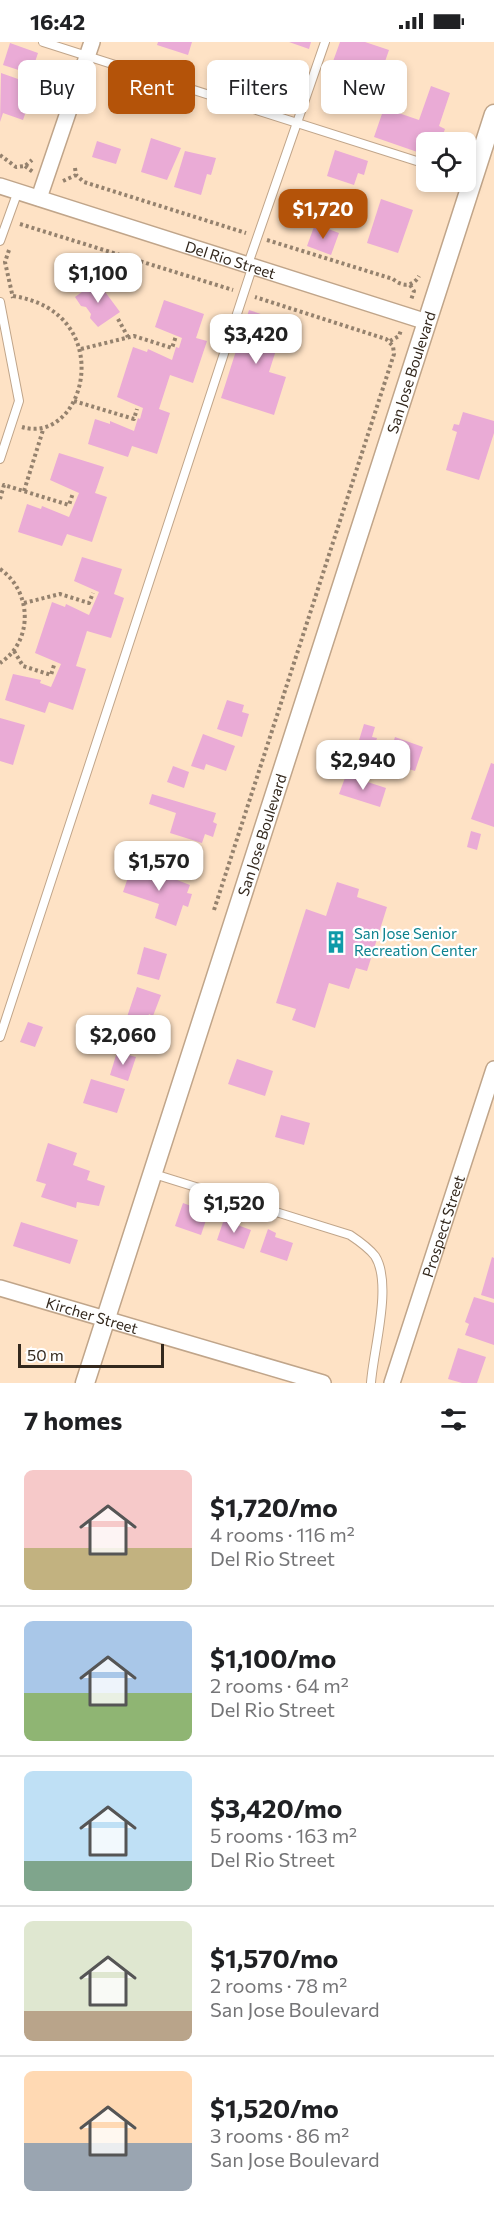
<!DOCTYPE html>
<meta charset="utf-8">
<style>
body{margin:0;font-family:Commissioner,sans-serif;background:#f2f2f2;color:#202124;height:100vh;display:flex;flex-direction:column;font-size:22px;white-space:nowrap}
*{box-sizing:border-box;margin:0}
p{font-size:20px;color:#757577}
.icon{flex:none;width:33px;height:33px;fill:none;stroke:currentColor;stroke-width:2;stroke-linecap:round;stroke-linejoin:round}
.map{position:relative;height:1341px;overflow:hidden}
.panel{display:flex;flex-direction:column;background:#fff;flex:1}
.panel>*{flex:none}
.guide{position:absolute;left:18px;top:18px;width:459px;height:54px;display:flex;gap:12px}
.controls{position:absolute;left:416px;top:90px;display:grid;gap:12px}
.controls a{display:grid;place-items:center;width:60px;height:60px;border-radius:9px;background:#fff;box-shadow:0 3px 9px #0003;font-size:30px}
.scale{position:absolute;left:18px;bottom:15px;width:146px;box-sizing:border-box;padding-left:6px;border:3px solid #33281d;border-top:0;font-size:16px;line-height:21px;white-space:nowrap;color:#33281d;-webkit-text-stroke:4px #fff;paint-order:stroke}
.price{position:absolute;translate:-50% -51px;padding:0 14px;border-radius:12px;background:#fff;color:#222;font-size:20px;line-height:39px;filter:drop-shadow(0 2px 3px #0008)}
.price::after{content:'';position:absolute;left:50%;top:36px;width:18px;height:14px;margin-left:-9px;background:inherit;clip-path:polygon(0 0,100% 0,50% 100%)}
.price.selected{background:#b45309;color:#fff}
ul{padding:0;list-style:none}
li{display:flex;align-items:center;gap:18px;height:150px;padding:0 24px}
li+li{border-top:2px solid #e0e0e0}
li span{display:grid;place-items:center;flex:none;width:168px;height:120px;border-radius:9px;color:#555}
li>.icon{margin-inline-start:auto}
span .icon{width:72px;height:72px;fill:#fffc;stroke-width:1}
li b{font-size:26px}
h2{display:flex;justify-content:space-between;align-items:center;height:72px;padding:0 24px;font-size:26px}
.chip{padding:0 21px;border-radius:9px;background:#fff;box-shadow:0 3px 9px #0003;font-size:21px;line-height:54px}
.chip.selected{background:#b45309;color:#fff}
.status{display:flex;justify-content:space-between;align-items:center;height:42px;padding:0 30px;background:#fff;direction:ltr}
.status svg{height:16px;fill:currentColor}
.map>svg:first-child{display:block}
.building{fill:#eaabd6}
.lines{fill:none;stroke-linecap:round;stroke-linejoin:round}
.service-casing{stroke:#c0a58a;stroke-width:10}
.minor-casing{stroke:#c0a58a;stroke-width:18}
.tertiary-casing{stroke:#c0a58a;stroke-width:21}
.path{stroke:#95826e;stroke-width:4;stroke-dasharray:3 3;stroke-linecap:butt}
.service{stroke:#fff;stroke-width:8}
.minor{stroke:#fff;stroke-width:15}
.tertiary{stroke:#fff;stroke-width:18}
.labels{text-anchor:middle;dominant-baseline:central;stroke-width:4.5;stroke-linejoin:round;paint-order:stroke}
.street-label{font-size:15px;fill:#33281d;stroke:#fff}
.culture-label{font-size:15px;fill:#0d838f;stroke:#fff;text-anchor:start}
</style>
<div class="status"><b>16:42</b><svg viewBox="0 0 49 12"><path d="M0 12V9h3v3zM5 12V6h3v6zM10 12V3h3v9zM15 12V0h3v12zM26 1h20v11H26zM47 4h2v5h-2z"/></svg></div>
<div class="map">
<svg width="494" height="1341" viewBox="0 0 494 1341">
<rect width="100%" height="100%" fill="#fee2c5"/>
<g class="building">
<polygon points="158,0 192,0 188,13 157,3"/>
<polygon points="289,0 311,0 309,7"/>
<polygon points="340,0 365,0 389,8 372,57 359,52 365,36 331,25"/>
<polygon points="10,1 38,11 31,32 3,23"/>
<polygon points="1,31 35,43 23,78 3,71 0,80"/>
<polygon points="431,44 450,51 439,84 445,87 440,100 426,100 426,113 374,95 384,66 419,78"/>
<polygon points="151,96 181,106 167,138 141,130"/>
<polygon points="97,99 121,107 116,122 92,115"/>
<polygon points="335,108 368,119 364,133 358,131 354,143 327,134"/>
<polygon points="185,109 216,116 211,133 207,132 201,153 174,145"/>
<polygon points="381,157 413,168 398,211 367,201"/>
<polygon points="315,182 339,191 331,213 307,204"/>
<polygon points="97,239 120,270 98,285 90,276 91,272 86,265 81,264 75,255"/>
<polygon points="164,258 204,272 196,296 207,299 193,341 170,333 159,367 170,371 157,412 132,404 128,415 88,402 95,377 110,382 110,379 134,389 138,376 140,377 143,366 117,355 133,305 147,310 148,307 172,318 176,305 179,306 182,296 155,285"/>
<polygon points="249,268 285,280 269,330 286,335 274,373 221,356"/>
<polygon points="463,370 494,379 494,391 479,438 446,428 457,390 452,388 454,382 459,383"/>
<polygon points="59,411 104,425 95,451 107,455 92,500 67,492 62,504 18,490 27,462 41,467 42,464 69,475 79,451 50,438"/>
<polygon points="82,515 122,527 114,552 124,556 111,596 87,589 76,624 86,627 73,668 49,660 45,671 5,658 13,632 41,638 40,641 51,645 61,622 35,611 52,560 65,565 66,562 89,573 99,550 74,539"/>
<polygon points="227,658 244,663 242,670 249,672 242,695 217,687"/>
<polygon points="0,676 25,683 13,723 0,719"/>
<polygon points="364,682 375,685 372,695 377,696 374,705 370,703 367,711 356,708"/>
<polygon points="203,692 235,704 226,729 206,722 204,728 191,724"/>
<polygon points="395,695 423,705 415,729 387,720"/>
<polygon points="491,721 494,722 494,785 471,777"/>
<polygon points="173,724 189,730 184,746 167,740"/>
<polygon points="346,733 386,746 380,765 339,752"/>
<polygon points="152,752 216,771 213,780 217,782 213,795 205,792 202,801 170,791 176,771 149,762"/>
<polygon points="471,789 481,792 477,808 467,805"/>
<polygon points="133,821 190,843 187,851 192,852 188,865 183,863 176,884 155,876 159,862 123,850"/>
<polygon points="337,840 359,847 357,855 387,865 367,929 356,926 349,947 329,941 315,986 292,978 296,967 276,961 306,867 326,874"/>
<polygon points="144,905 167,912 159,938 137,932"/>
<polygon points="137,945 161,953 153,974 149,972 145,984 126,978"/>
<polygon points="28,980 43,985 35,1005 20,1000"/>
<polygon points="117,1010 136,1015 128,1039 110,1033"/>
<polygon points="237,1017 273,1029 265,1054 228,1042"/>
<polygon points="91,1037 125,1047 117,1071 83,1061"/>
<polygon points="281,1073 310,1081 304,1103 275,1095"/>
<polygon points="48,1101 77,1111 73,1123 90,1129 87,1138 105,1144 99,1164 77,1160 76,1166 41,1155 46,1142 36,1139"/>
<polygon points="183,1161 191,1164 189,1169 207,1175 201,1193 175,1184"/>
<polygon points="225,1174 233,1177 232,1181 251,1188 244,1207 217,1198"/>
<polygon points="21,1180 78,1198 70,1222 13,1204"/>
<polygon points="268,1187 276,1191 275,1195 293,1201 287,1219 260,1210"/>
<polygon points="492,1215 494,1216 494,1257 481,1253"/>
<polygon points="474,1255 494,1261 494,1303 465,1293 469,1282 465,1280"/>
<polygon points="458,1306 486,1315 477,1341 462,1341 448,1337"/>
</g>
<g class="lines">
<g class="service-casing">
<g id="service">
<polyline points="43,0 426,122"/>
<polyline points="0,199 18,149"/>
<polyline points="248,222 325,0"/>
<polyline points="0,260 19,359 0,417"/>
<polyline points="0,995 253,223"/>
<path d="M154 1132 350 1193C359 1199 368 1205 375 1214 393 1242 373 1309 371 1341"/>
</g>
</g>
<g class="minor-casing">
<g id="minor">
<path id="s1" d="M0 144 427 280"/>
<polyline points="39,156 92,0"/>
<path id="s2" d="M0 1246 323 1341"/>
<path id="s3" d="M392 1341 494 1027"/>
</g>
</g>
<g class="tertiary-casing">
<g id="tertiary">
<path id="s4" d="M85 1341 494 72"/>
</g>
</g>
<g class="path">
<polyline points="0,113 16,125 25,124 32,118"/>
<polyline points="25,124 33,130"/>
<polyline points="75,126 76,133 84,140 246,191"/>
<polyline points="63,139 76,133"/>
<polyline points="20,182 233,248"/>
<path d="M267 198 393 237C402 245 413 245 419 234"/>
<polyline points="9,208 5,220 13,256"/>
<polyline points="410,243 414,249 411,258"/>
<path d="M13 254C119 270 86 404 22 385"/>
<polyline points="118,277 128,295"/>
<polyline points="390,299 399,294 401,288"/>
<polyline points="81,307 134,294 172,306 176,294"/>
<polyline points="74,359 134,377 137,367"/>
<polyline points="24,449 43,388"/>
<polyline points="0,457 4,443 69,463 73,451"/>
<path d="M0 527C32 549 34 599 0 621"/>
<polyline points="24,561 60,552 89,561 93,551"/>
<polyline points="14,609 23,624 51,633 54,623"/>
<polyline points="214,868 394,312 393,304 386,297 255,255"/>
</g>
<use href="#service" class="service"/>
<use href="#minor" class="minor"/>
<use href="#tertiary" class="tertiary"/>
</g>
<defs>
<g id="building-bare" transform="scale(1.8)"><path d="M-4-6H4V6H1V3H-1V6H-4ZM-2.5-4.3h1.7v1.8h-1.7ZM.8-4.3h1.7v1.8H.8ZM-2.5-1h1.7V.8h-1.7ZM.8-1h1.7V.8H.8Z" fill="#0f9aa8" stroke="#fff" stroke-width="2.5" paint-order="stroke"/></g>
</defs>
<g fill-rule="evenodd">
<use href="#building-bare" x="336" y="900"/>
</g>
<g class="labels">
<g class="street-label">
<text stroke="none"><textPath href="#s1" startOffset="242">Del Rio Street</textPath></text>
<text stroke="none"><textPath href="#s4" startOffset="1062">San Jose Boulevard</textPath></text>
<text stroke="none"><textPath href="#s4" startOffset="576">San Jose Boulevard</textPath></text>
<text stroke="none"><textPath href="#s3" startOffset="165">Prospect Street</textPath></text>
<text stroke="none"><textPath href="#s2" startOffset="96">Kircher Street</textPath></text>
</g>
<g class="culture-label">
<text x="354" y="891">San Jose Senior<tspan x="354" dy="17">Recreation Center</tspan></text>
</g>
</g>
</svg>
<div class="controls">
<a><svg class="icon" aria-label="locate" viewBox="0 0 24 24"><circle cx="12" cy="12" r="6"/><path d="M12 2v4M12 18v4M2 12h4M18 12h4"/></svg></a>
</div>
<div class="scale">50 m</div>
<b class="price selected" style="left:323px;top:198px">$1,720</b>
<b class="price" style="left:98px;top:262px">$1,100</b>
<b class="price" style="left:256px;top:323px">$3,420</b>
<b class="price" style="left:363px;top:749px">$2,940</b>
<b class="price" style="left:159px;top:850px">$1,570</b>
<b class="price" style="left:123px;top:1024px">$2,060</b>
<b class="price" style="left:234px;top:1192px">$1,520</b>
<div class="guide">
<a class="chip">Buy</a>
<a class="chip selected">Rent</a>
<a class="chip">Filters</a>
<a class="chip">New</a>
</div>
</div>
<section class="panel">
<h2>7 homes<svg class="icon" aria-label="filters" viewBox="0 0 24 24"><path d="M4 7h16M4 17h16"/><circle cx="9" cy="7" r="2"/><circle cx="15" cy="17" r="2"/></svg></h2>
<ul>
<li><span style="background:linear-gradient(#f6c9c9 65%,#c2b280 0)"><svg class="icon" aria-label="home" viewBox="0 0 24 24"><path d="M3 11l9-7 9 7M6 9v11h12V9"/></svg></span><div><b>$1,720/mo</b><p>4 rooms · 116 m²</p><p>Del Rio Street</p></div></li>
<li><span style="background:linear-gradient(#a9c7e8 60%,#8fb573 0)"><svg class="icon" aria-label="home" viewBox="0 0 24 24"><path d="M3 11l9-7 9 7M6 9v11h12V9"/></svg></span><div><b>$1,100/mo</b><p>2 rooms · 64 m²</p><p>Del Rio Street</p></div></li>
<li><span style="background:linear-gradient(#bfe0f5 75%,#7fa58c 0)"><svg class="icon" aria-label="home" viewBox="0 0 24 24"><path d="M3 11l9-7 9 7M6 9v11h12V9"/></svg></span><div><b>$3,420/mo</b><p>5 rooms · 163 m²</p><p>Del Rio Street</p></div></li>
<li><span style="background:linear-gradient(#dfe7d0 75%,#b9a48a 0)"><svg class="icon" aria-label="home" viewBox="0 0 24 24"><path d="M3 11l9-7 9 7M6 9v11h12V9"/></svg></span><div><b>$1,570/mo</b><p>2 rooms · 78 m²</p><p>San Jose Boulevard</p></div></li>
<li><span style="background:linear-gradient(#ffd9b3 60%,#9aa5b1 0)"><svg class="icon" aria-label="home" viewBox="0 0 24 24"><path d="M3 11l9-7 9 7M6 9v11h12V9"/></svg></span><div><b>$1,520/mo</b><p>3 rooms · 86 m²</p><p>San Jose Boulevard</p></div></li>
</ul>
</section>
